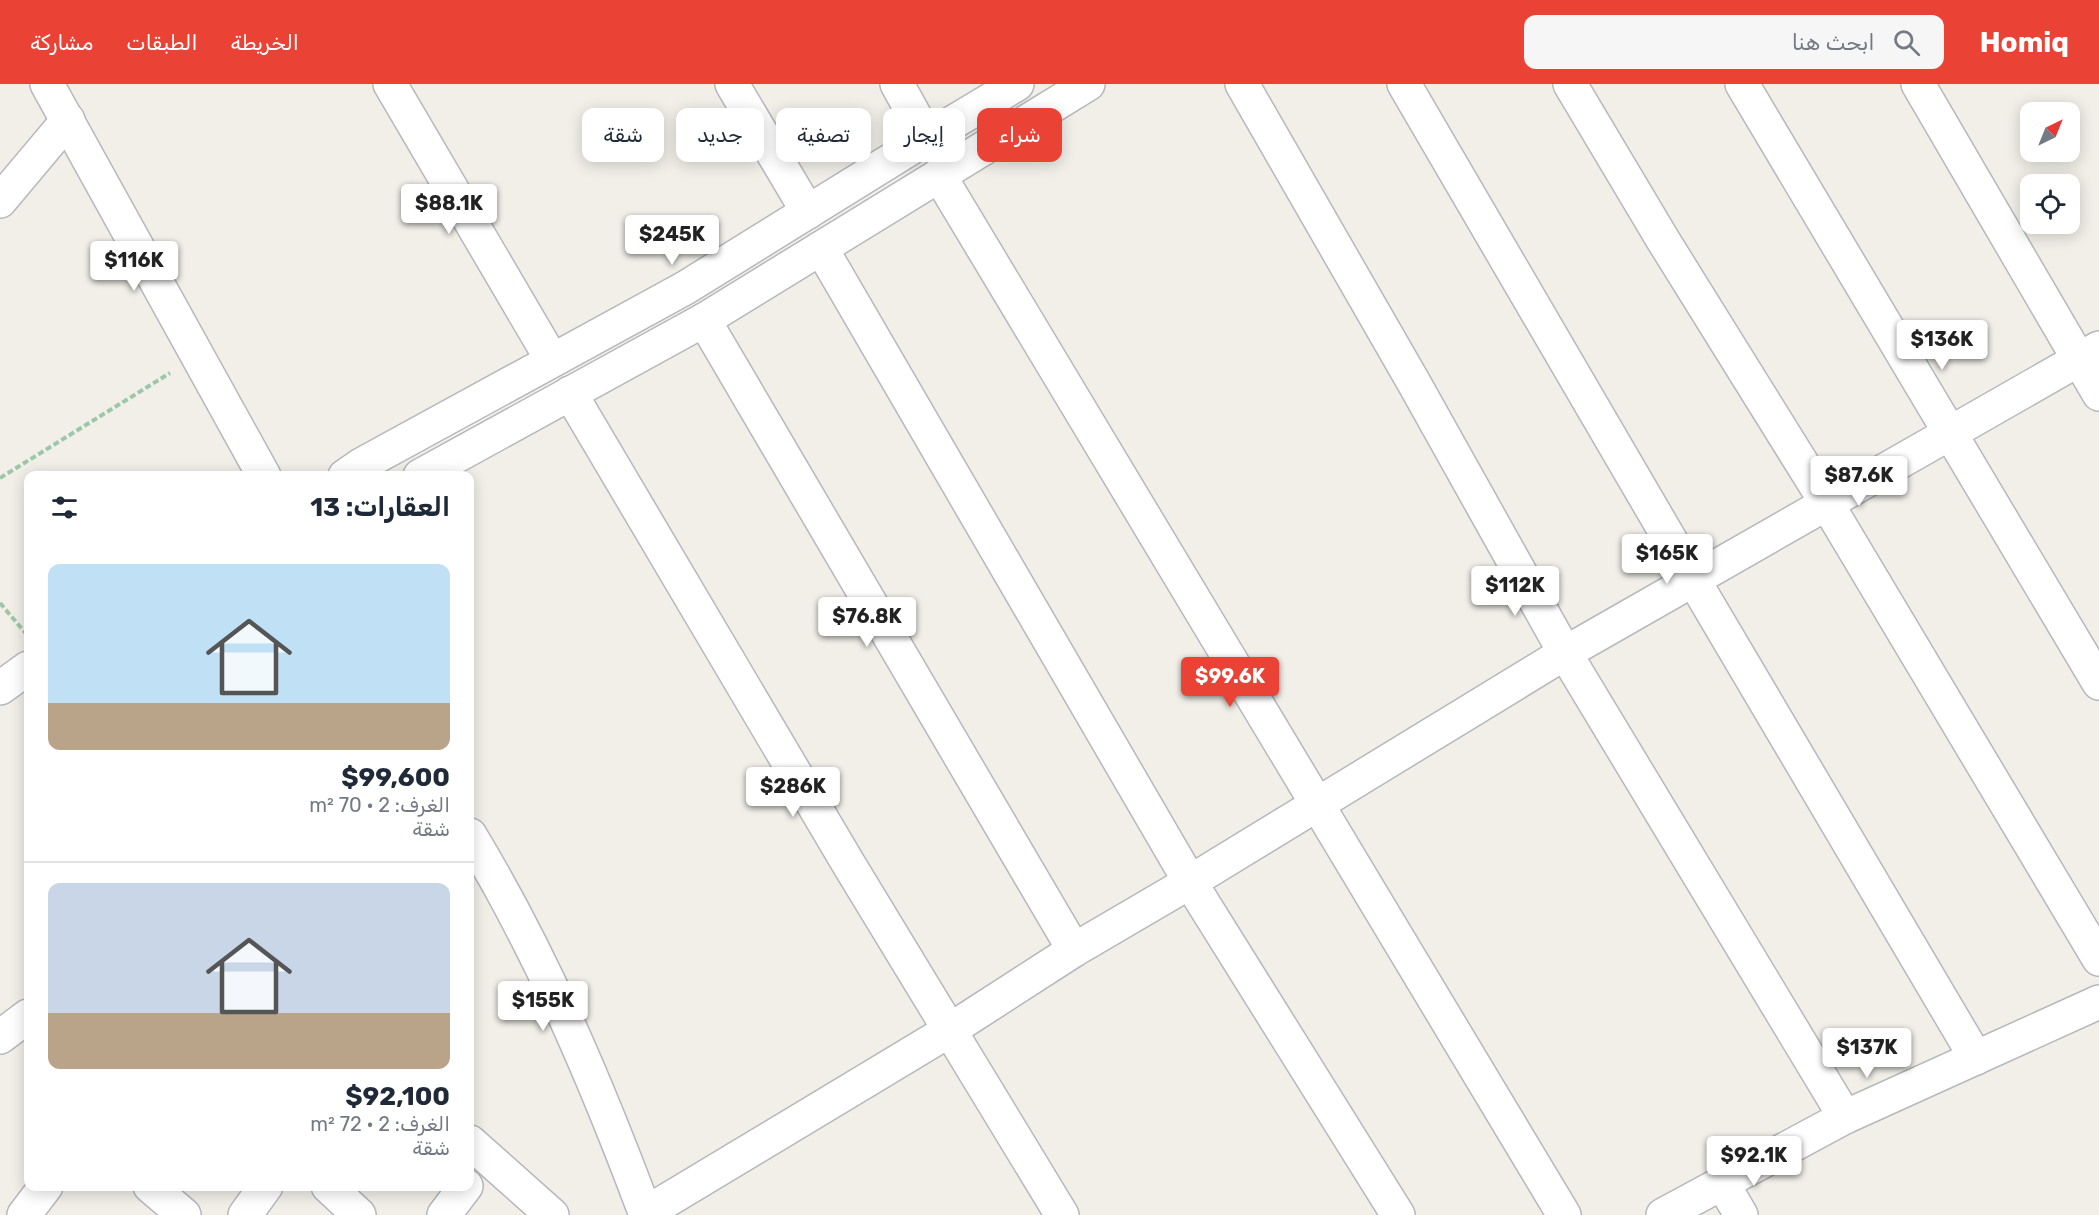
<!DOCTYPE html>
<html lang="ar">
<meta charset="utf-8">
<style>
body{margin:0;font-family:Rubik,"Noto Naskh Arabic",sans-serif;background:#f6f6f7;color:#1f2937;direction:rtl;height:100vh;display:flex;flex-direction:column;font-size:22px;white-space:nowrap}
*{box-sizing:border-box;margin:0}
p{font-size:20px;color:#747a83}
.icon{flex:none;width:33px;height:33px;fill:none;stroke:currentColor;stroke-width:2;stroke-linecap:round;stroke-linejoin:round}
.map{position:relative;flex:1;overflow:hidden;direction:ltr}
.sheet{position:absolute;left:24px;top:387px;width:450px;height:720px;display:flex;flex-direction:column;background:#fff;border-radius:12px;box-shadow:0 3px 15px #0003;direction:rtl}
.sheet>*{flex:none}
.top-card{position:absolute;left:492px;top:24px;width:570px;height:54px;direction:rtl;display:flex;gap:12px}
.needle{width:39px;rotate:43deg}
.buttons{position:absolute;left:2020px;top:18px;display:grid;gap:12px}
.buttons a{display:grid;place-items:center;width:60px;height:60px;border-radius:12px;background:#fff;box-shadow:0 3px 15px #0003;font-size:30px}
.price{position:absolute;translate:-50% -51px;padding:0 14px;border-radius:6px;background:#fff;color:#222;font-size:20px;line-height:39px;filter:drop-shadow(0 2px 3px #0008)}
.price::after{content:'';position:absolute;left:50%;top:36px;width:18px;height:14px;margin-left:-9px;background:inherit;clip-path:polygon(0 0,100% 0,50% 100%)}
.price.on{background:#ea4335;color:#fff}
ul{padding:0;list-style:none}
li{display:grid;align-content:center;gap:12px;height:318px;padding:0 24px}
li+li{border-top:2px solid #e0e1e3}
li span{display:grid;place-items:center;height:186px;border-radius:12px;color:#555}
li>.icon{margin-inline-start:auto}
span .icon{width:108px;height:108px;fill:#fffc;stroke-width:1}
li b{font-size:26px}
h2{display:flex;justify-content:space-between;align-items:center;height:72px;padding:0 24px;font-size:26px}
.tag{padding:0 21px;border-radius:12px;background:#fff;box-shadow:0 3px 15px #0003;font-size:21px;line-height:54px}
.tag.on{background:#ea4335;color:#fff}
header{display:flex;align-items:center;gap:36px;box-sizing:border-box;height:84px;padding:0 30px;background:#ea4335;color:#fff}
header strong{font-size:28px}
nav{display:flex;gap:33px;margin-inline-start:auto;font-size:21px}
.search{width:420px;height:54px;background:#f6f6f7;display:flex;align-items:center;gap:15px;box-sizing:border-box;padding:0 21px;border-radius:12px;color:#747a83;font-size:22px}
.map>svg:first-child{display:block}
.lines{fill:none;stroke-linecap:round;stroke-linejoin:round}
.minor-casing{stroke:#b5b8bc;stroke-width:36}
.path{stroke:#9cc7a9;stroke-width:4;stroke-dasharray:6 3;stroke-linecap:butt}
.minor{stroke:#fff;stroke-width:33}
</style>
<header>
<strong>Homiq</strong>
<div class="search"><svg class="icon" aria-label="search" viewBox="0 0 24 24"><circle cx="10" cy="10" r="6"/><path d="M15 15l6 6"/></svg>ابحث هنا</div>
<nav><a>الخريطة</a><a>الطبقات</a><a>مشاركة</a></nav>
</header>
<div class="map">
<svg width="2099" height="1131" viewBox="0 0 2099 1131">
<rect width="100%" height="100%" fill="#f1efe8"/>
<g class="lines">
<g class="minor-casing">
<g id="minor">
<polyline points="47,0 264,392"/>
<polyline points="390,0 552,276"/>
<polyline points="732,0 808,128"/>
<polyline points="897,0 927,54"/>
<polyline points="1242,0 1414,299 1565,569 1845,1033"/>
<polyline points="1404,0 1693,495 1976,974"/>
<polyline points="1570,0 1663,156 1826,418 2099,875"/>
<polyline points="1742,0 2099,599"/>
<polyline points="1918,0 2099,310"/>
<polyline points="939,91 1564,1131"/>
<polyline points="0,117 68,36"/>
<polyline points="821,164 1190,798 1398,1131"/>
<polyline points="704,236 1074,866"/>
<polyline points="570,309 848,779 1062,1131"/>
<polyline points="345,392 361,381 685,204 927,54 1017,0"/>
<polyline points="420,392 704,236 1088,0"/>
<polyline points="0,604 28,584"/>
<path d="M470 751C542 870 597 1000 646 1131"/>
<polyline points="0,953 28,932"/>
<polyline points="470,1058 552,1131"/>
<polyline points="1723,1100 1741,1131"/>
<polyline points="150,1102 184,1131"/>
<polyline points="328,1102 359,1131"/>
<polyline points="646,1129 950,946 1074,866 1190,798 1565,569 2099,264"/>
<polyline points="24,1131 46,1102"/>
<polyline points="245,1131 266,1102"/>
<polyline points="444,1131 466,1102"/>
<polyline points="1663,1131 1845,1033 2099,918"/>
</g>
</g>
<g class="path">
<polyline points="0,394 170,289"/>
<polyline points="0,519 28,552"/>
</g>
<use href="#minor" class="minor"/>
</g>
</svg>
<div class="buttons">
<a><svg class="needle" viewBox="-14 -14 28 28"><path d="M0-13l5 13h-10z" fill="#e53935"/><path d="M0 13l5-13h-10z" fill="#747a83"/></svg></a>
<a><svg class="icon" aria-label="locate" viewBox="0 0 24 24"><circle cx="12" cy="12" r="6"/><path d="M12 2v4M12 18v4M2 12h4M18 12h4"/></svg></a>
</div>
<b class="price" style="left:449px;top:151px">$88.1K</b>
<b class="price" style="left:672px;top:182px">$245K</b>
<b class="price" style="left:134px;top:208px">$116K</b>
<b class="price" style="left:1942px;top:287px">$136K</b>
<b class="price" style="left:1859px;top:423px">$87.6K</b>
<b class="price" style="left:1667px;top:501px">$165K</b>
<b class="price" style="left:1515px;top:533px">$112K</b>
<b class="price" style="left:867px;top:564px">$76.8K</b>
<b class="price on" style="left:1230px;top:624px">$99.6K</b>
<b class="price" style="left:793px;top:734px">$286K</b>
<b class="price" style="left:543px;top:948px">$155K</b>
<b class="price" style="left:1867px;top:995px">$137K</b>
<b class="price" style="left:1754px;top:1103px">$92.1K</b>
<div class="top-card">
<a class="tag on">شراء</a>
<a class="tag">إيجار</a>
<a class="tag">تصفية</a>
<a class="tag">جديد</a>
<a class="tag">شقة</a>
</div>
<section class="sheet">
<h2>العقارات: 13<svg class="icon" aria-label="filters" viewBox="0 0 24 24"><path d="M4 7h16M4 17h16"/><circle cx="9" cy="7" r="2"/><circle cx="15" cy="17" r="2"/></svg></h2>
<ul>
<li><span style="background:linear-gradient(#bfe0f5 75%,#b9a48a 0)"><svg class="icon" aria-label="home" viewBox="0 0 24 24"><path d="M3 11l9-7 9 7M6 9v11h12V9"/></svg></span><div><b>$99,600</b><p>الغرف: 2 · 70 m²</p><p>شقة</p></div></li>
<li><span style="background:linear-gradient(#c9d6e8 70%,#b9a48a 0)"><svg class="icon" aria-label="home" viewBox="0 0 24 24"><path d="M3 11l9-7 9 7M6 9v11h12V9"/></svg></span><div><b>$92,100</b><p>الغرف: 2 · 72 m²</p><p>شقة</p></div></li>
</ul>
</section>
</div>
